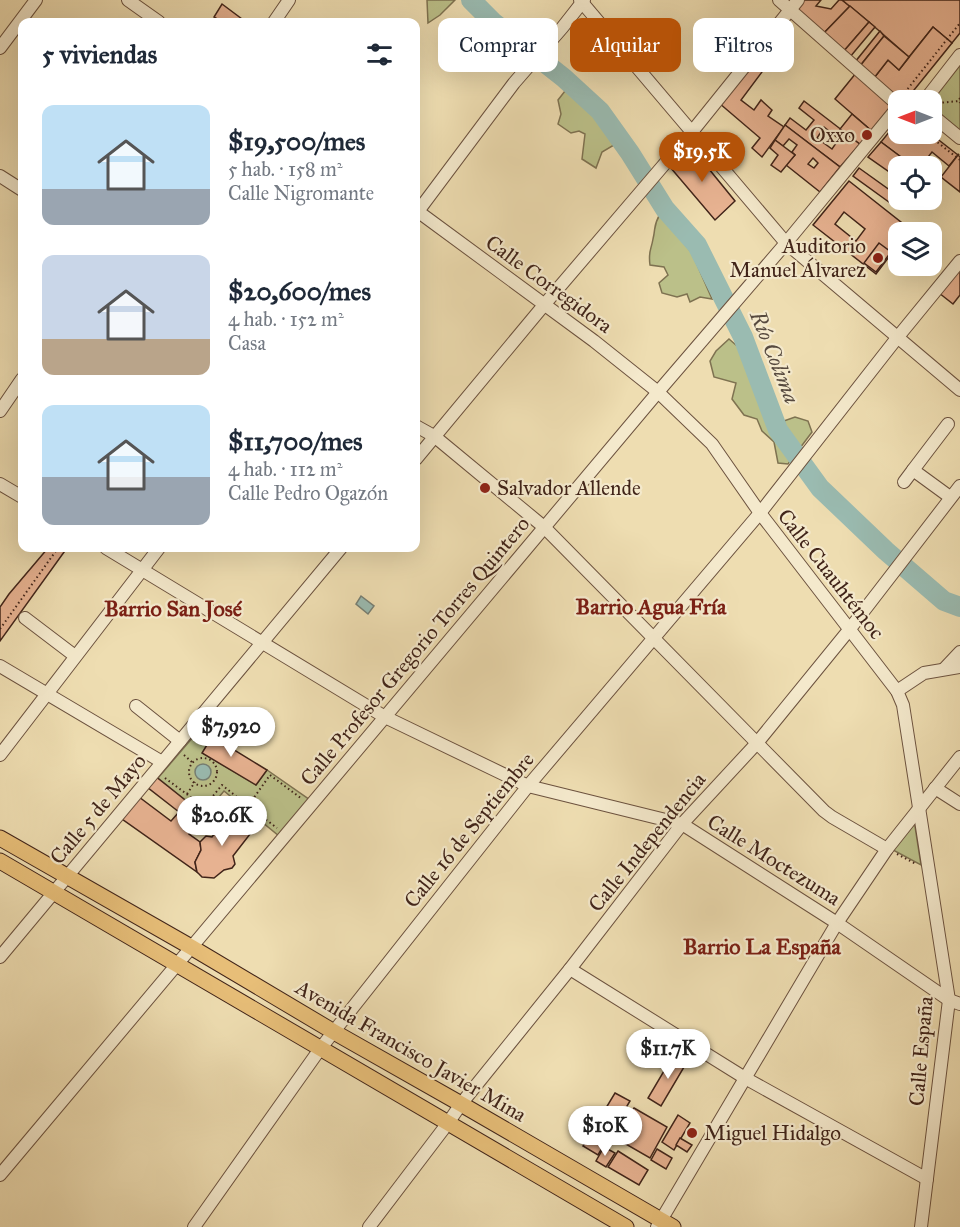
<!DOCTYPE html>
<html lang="es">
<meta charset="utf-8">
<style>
body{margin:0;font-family:"IM FELL Great Primer",serif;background:#f6f6f7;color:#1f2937;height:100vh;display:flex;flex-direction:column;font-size:22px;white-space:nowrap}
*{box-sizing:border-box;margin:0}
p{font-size:20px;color:#747a83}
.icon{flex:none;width:33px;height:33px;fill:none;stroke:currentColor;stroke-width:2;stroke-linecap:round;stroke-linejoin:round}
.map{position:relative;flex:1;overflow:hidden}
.sheet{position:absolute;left:18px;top:18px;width:402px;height:534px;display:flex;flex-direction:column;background:#fff;border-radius:12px;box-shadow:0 6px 24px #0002}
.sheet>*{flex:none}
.hud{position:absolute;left:438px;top:18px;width:432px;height:54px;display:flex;gap:12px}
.needle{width:39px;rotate:270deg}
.buttons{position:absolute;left:888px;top:90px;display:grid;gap:12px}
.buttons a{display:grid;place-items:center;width:54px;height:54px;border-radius:12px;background:#fff;box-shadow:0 6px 24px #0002;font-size:30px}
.price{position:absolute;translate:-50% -51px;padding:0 14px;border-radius:21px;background:#fff;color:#222;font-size:20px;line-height:39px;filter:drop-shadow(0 2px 3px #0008)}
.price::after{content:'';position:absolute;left:50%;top:36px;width:18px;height:14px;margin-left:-9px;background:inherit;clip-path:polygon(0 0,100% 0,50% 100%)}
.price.current{background:#b45309;color:#fff}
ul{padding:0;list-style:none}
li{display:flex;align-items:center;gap:18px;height:150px;padding:0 24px}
li span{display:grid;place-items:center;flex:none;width:168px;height:120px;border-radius:12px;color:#555}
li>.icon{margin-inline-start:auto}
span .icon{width:72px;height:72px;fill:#fffc;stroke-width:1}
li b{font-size:26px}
h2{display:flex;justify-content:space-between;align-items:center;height:72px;padding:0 24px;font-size:26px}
.chip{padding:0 21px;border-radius:12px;background:#fff;box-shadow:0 6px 24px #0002;font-size:21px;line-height:54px}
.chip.current{background:#b45309;color:#fff}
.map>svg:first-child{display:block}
.green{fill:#bbc089;stroke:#7e7251;stroke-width:1.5}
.water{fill:#9abbb1;stroke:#767f74;stroke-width:1.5}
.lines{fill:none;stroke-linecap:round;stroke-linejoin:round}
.river{stroke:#9abbb1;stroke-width:20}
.building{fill:#e7b291;stroke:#412419;stroke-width:1.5;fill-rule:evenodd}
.minor-casing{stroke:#6c523f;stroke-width:14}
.major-casing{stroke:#412419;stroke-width:17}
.path{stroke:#412419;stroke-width:2;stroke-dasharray:1.5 3;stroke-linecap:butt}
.minor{stroke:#f4e9cc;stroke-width:12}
.major{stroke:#e7be78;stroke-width:15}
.poi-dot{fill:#8f2418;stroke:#f4e9cc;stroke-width:2}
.labels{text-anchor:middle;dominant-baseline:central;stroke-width:4.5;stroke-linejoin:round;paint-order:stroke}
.poi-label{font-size:21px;fill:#412419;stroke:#f4e9cc;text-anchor:end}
.street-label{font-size:21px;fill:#412419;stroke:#f4e9cc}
.water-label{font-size:22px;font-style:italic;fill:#574a3f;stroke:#f4e9cc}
.neighbourhood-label{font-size:22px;font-weight:bold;fill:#7a1f14;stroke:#f4e9cc}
</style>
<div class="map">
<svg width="960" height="1227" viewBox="0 0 960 1227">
<rect width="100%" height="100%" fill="#eeddb1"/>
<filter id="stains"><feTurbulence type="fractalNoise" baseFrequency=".00333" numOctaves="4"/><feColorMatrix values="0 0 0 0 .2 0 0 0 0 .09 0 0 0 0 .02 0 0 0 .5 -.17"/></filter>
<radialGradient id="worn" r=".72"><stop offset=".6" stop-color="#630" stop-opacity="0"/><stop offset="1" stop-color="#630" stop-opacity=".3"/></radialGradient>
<g class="green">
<polygon points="427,0 455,0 440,15 428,23"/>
<polygon points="960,62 960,134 932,111 932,100"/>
<polygon points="565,91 595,113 614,145 602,152 596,168 582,159 585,134 579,131 571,133 558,124 561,114 558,100"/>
<path d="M660 214 692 253 712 299 700 297 690 302 687 294 677 297 662 293 659 283 668 275 664 267 650 265C648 251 651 251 653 239 656 227 653 226 660 214Z"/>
<polygon points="729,339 744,352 761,373 763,399 775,407 781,422 795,417 808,421 812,432 788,464 778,463 774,442 762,431 757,419 744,415 732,399 736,383 714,377 710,361 716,351"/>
<polygon points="194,736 207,745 203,753 256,785 267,770 310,800 279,836 224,791 204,815 158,778"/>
<polygon points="914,820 921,865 893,850"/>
</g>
<g class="water">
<polygon points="361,596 374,606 368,614 356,604"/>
<circle cx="203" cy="772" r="8"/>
</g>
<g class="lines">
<polyline class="river" points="471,0 493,22 564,78 600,111 630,153 665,209 697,245 743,337 778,430 820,488 886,551 944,601 960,607"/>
</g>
<g class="building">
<polygon points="802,0 821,0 816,6 831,9 839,0 842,0 850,6 823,34 794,10"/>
<polygon points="842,0 960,0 960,33 952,43 933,27 909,57 869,22"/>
<polygon points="222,4 246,22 222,22 214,17"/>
<polygon points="850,6 869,22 843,52 823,34"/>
<polygon points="869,22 875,27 850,57 843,52"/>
<polygon points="933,27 952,43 906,100 897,98 874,78 888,60 899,70"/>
<polygon points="880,31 884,36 860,66 855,62"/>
<polygon points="884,36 909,57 899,70 888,60 874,78 860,66"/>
<polygon points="751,63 762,72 741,100 754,110 761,100 772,110 768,116 784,127 762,157 752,148 760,138 719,103"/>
<polygon points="856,73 891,104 891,111 873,132 835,99"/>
<path d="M804 101 860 144 840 167 785 125 790 118 806 130 814 120 799 108ZM824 127 839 139 832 149 817 138Z"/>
<polygon points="852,114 873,132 860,144 840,129"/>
<polygon points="898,121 898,134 931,134 958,155 949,166 932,152 921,166 913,166 881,142"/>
<path d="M785 125 840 167 820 192 786 165 795 155 792 152 797 145 789 139 783 146 775 140ZM813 158 818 163 814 168 808 164Z"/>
<polygon points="775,140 795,155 781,172 771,165 778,155 770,148"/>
<polygon points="881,142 913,166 898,166 898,178 868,157"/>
<polygon points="687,146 691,147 735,201 715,220 670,167"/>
<polygon points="958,155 960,157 960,192 941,177"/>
<polygon points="859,168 898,196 893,205 853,176"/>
<path d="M849 181 911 230 908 232H898V245L876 274 813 225ZM844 212 865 229 856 241 835 224Z"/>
<polygon points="879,243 891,252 876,272 864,263"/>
<polygon points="958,269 960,271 960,295 953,304 939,293"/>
<polygon points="48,548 67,548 0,641 0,607 9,594"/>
<polygon points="200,729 267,770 256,785 202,753 207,745 194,736"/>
<polygon points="155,776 204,815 189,834 200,842 201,850 195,862 197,872 122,819 139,797 171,821 179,812 147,787"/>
<polygon points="231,812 254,829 233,856 235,864 232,868 224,870 214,878 202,877 197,872 195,862 201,850 200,842 206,836 212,837"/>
<polygon points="674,1054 687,1062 661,1106 648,1098"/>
<polygon points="615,1093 630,1101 598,1155 583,1146"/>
<polygon points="634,1108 667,1127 650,1158 617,1139"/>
<polygon points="678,1115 690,1123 674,1150 662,1142"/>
<polygon points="680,1138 692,1145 687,1152 676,1145"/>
<polygon points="604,1147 615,1153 606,1167 596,1161"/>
<polygon points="657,1149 672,1158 666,1169 651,1160"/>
<polygon points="618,1151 648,1170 639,1185 608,1167"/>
</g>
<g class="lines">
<g class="minor-casing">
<g id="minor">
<polyline points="128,0 159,22"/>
<polyline points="580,0 786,243 960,390"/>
<polyline points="779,0 898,105"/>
<polyline points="274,22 289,0"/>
<polyline points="0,48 36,0"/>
<polyline points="925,100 960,55"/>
<polyline points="932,115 960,138"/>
<polyline points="0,176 22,190"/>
<polyline points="416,210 594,341 658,392 712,444 760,513 897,691 903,705 949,1000 921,1227"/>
<polyline points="416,214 514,83 562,28 584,0"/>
<polyline points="0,411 22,379"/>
<polyline points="416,426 434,436 544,527 824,811 832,817 887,849"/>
<polyline points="416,459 544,305 691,133 798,0"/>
<polyline points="913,470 948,424"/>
<polyline points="904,482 913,470 950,497"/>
<polyline points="0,484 22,497"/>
<polyline points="106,548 385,717 528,786 682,824 837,923 949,1000 960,1004"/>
<polyline points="25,618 75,656"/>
<polyline points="0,666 162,762"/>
<polyline points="944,669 960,652"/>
<polyline points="897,691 924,673 960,667"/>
<polyline points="136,706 180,741"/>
<polyline points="0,755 159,548"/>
<polyline points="935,788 960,804"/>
<polyline points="0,957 341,548"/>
<polyline points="570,969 745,1078 927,1179"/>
<polyline points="0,1175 658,392 786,243 898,107"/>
<polyline points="194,1227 320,1049 528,786 760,513 897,338 960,261"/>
<polyline points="369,1227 448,1123 461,1104 570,969 682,824 757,743 849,630 960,486"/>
<polyline points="657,1227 837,923 887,849 960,757"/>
</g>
</g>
<g class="major-casing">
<g id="major">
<polyline points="0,838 191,947 334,1032 461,1104 673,1227"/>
<polyline points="0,861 626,1227"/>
</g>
</g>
<g class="path">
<polyline points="902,96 960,23"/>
<polyline points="960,98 959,100 960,103"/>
<polyline points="938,103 959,101"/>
<polyline points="927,134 960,160"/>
<polyline points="958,155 960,152"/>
<polyline points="0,629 58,548"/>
<polyline points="184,755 193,763"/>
<circle cx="203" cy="772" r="14"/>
<polyline points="165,778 204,807 222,785 248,806 270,775 302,799"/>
<polyline points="187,794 195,782"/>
<polyline points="248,806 277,828"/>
<polyline points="897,854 916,864"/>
</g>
<use href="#minor" class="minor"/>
<use href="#major" class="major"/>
</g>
<g class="poi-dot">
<circle cx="867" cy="135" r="6"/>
<circle cx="878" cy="258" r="6"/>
<circle cx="485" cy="488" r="6"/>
<circle cx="692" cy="1133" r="6"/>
</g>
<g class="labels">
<g class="poi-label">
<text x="855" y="135">Oxxo</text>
<text x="866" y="246">Auditorio<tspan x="866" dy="24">Manuel Álvarez</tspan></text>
<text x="497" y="488" text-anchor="start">Salvador Allende</text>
<text x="704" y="1133" text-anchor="start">Miguel Hidalgo</text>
</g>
<g class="street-label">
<text transform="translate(549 284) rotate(36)">Calle Corregidora</text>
<text transform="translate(831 574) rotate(52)">Calle Cuauhtémoc</text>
<text transform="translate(415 651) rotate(-50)">Calle Profesor Gregorio Torres Quintero</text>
<text transform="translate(98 809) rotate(-50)">Calle 5 de Mayo</text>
<text transform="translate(469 830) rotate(-51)">Calle 16 de Septiembre</text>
<text transform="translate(647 842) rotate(-51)">Calle Independencia</text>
<text transform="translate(774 860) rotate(32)">Calle Moctezuma</text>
<text transform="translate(411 1051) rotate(30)">Avenida Francisco Javier Mina</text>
<text transform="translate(921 1051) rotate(-85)">Calle España</text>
</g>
<g class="water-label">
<text transform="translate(775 357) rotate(68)">Río Colima</text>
</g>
<g class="neighbourhood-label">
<text x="651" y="606">Barrio Agua Fría</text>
<text x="173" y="608">Barrio San José</text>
<text x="762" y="946">Barrio La España</text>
</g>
</g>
<rect width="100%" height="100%" filter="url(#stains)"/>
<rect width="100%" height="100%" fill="url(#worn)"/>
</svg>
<div class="buttons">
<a><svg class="needle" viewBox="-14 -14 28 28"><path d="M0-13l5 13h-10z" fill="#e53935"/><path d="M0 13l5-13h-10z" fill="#747a83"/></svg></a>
<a><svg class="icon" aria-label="locate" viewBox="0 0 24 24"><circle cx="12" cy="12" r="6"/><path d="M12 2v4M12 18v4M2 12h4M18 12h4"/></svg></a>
<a><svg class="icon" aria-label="layers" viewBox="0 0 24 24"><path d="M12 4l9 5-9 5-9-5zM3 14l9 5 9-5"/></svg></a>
</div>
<b class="price current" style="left:702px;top:183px">$19.5K</b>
<b class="price" style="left:231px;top:758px">$7,920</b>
<b class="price" style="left:222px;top:847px">$20.6K</b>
<b class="price" style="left:668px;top:1080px">$11.7K</b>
<b class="price" style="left:605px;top:1157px">$10K</b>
<div class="hud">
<a class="chip">Comprar</a>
<a class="chip current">Alquilar</a>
<a class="chip">Filtros</a>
</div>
<section class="sheet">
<h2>5 viviendas<svg class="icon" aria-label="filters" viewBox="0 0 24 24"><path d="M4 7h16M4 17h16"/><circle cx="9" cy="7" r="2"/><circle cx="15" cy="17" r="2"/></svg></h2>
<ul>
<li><span style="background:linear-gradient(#bfe0f5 70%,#9aa5b1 0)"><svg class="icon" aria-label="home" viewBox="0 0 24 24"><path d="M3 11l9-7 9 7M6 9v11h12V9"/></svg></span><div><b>$19,500/mes</b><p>5 hab. · 158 m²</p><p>Calle Nigromante</p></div></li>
<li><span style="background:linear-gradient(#c9d6e8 70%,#b9a48a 0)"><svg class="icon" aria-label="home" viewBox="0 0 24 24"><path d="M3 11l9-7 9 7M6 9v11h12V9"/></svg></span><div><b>$20,600/mes</b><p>4 hab. · 152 m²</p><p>Casa</p></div></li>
<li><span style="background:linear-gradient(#bfe0f5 60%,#9aa5b1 0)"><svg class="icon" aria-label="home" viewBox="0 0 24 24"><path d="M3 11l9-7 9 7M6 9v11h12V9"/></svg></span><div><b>$11,700/mes</b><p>4 hab. · 112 m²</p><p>Calle Pedro Ogazón</p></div></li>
</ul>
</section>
</div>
